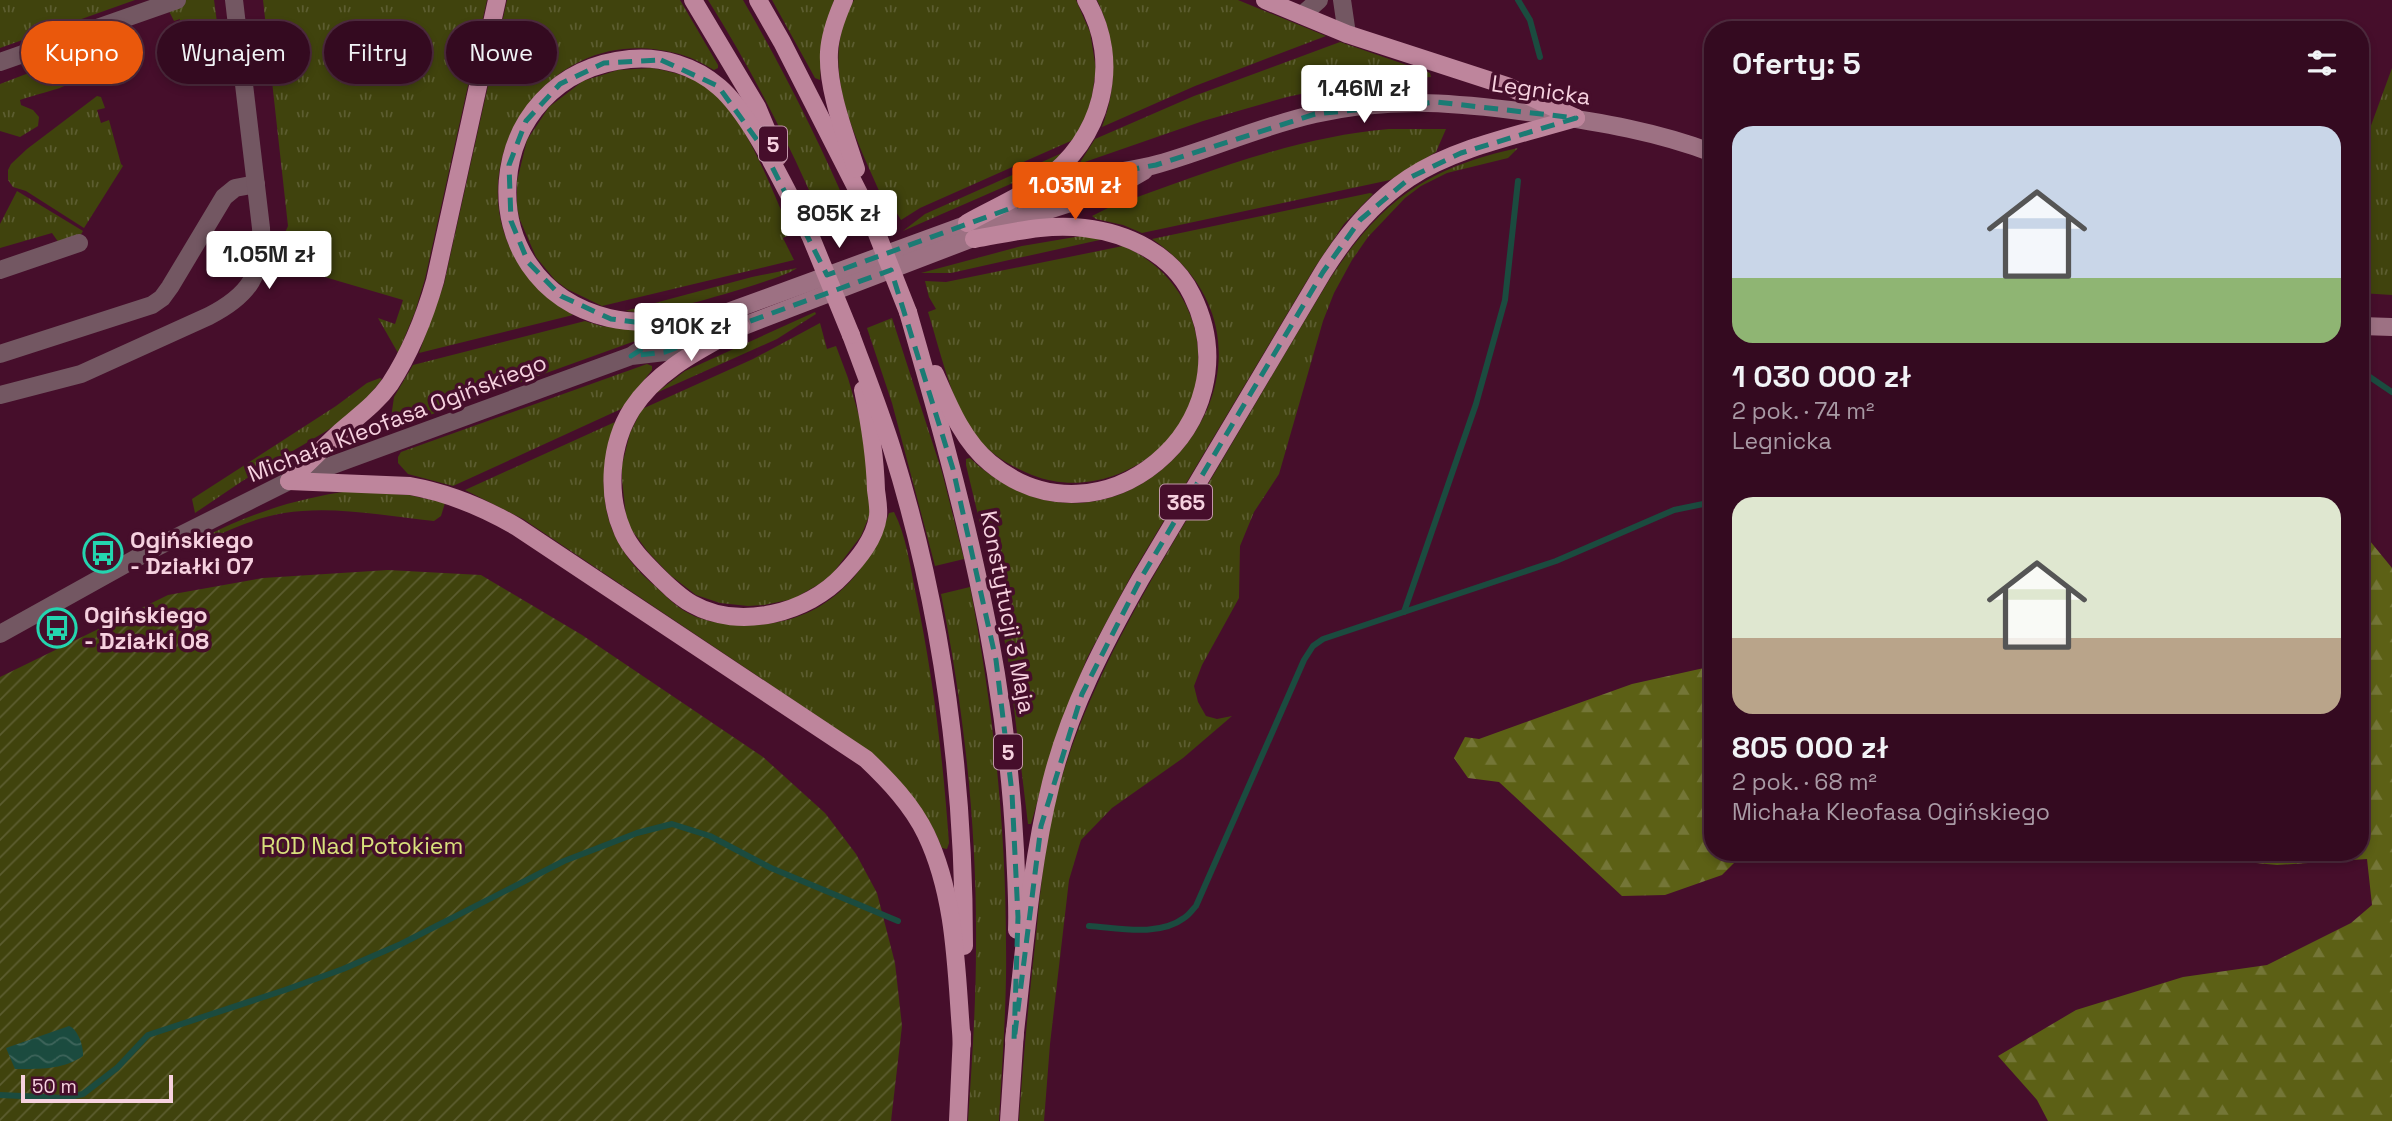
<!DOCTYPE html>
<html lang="pl">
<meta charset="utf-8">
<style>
body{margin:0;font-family:"Space Grotesk",sans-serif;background:#3c1329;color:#f1f3f6;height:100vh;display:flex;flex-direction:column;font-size:26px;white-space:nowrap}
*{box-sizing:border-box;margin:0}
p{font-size:23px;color:#a99aa5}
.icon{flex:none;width:38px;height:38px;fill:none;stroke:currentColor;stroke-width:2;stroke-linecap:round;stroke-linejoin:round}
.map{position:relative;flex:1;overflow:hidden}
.drawer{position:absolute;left:1704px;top:21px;width:665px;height:840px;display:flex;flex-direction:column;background:#340a20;border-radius:28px;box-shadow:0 4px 10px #0003,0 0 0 2px #4e2b3e}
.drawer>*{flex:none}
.hud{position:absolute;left:21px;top:21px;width:665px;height:63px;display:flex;gap:14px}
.scale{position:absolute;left:21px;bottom:18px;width:152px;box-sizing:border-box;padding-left:7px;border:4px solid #f6d1df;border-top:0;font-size:19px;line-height:24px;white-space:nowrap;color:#f6d1df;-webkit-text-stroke:5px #460e2b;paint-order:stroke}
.price{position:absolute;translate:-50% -60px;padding:0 16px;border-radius:7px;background:#fff;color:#222;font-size:23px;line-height:46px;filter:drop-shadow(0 2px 4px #0008)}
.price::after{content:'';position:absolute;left:50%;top:42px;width:21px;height:16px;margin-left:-10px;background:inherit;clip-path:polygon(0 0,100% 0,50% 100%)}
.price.on{background:#ea580c;color:#fff}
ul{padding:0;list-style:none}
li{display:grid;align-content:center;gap:14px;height:371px;padding:0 28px}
li span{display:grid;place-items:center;height:217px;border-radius:21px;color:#555}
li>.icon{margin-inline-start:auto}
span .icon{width:126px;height:126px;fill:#fffc;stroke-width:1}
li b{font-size:30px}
h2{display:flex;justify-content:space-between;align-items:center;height:84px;padding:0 28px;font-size:30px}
.tag{padding:0 24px;border-radius:32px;background:#340a20;box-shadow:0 4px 10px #0003,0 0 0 2px #4e2b3e;font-size:24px;line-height:63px}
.tag.on{background:#ea580c;color:#fff}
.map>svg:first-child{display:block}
.grass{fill:url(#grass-tufts)}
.forest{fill:url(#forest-firs)}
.garden{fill:url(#garden-furrows)}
.water{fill:url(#water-waves)}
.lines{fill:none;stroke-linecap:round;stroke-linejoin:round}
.stream{stroke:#1b4b3f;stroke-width:6}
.minor{stroke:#735762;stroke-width:18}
.tertiary{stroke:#735762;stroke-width:18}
.secondary{stroke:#9d7183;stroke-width:18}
.primary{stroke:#be859c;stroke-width:18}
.primary-bridge{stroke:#be859c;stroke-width:18}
.marked{fill:none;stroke:#1b7b74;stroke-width:5;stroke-dasharray:14 9;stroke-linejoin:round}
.labels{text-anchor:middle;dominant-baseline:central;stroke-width:7;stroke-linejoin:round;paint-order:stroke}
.shield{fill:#460e2b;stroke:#c196a9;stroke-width:2}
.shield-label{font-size:21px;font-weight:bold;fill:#f6d1df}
.street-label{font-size:23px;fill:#f6d1df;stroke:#460e2b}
.poi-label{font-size:23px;font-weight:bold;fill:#f6d1df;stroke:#460e2b;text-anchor:start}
.park-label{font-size:23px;fill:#d8e17c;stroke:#460e2b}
</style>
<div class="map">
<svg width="2392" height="1121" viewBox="0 0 2392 1121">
<defs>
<pattern id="grass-tufts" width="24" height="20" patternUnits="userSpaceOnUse" patternTransform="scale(1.75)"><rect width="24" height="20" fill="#40430d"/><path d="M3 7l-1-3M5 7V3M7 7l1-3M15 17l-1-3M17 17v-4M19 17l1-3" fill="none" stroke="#5c5d30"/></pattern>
<pattern id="forest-firs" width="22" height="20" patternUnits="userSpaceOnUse" patternTransform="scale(1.75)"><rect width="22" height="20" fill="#5c6015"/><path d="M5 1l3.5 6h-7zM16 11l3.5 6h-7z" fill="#747637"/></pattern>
<pattern id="garden-furrows" width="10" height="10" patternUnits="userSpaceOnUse" patternTransform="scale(1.75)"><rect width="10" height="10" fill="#40430d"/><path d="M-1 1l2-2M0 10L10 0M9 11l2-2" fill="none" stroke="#5c5d30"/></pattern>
<pattern id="water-waves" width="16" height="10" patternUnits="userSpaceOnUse" patternTransform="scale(1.75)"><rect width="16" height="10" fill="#1b4b3f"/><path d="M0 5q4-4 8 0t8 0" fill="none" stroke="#3d645a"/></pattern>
</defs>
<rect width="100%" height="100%" fill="#460e2b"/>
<g class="grass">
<polygon points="0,0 135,0 0,48"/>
<polygon points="186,0 214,0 218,30 179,36 177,29 180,19 174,21 167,7"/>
<polygon points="263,0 487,0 425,279 415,312 398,353 378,318 395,324 403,300 277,263 280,244 288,226"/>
<path d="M507 0H680L718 65V68L714 70C702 63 689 56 675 53 644 45 610 47 581 61 505 97 471 197 522 268 535 288 552 302 573 315L419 353 444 284Z"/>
<path d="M708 0H743C784 71 820 143 852 218L826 229C792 149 754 73 708 0Z"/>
<polygon points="772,0 834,0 822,39 820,80 815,78"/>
<path d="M854 0H1076L1090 32 1096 69 1092 96 1087 114 1073 140 920 208 901 220 892 205 894 200 890 192 881 195C854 134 817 65 854 0Z"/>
<path d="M1097 0H1238L1326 36 1195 86 1102 127C1118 84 1117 42 1097 0Z"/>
<path d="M99 34C84 90 69 84 20 100L21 105 33 110 39 117 38 126 20 137 0 131V84L47 66 42 52Z"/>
<polygon points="1340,42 1430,73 1431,77 1356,82 1287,97 1203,121 1079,164 1095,139 1194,96"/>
<polygon points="219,45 223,75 184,81 180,51"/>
<path d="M652 68C674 72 701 79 717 95 749 127 773 192 791 234L783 238 794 260 602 306 567 289 555 280 536 257 520 220 517 207V181L527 140 549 107 583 81 618 70Z"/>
<polygon points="2392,68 2392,295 2361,293 2361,153"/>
<polygon points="97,96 101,97 105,108 97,110 101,123 109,120 121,164 123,166 84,228 26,191 13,187 8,180 8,170 11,164 27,149"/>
<path d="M1389 129H1446L1436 152 1390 180 1142 233 1123 225 1096 219 1092 216 1110 207C1200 175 1293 137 1389 129Z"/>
<path d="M1518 148 1508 158 1447 173 1421 186 1405 198 1368 237 1352 260 1334 293 1323 321 1279 474 1254 512 1240 546 1239 598 1202 665 1194 686 1198 702 1206 716 1217 719 1232 716 1183 758 1112 808 1081 840 1069 880 1050 1044 1044 1121H1019C1023 1059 1029 998 1036 936 1041 884 1046 831 1061 780 1092 677 1146 588 1201 496 1244 423 1287 350 1331 277 1382 200 1427 168 1518 148Z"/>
<polygon points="1062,153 1053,163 1020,180 903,231 925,214"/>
<polygon points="17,191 83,231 80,236 59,243 52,233 0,248 0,224"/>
<path d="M1370 193 1373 194 1344 224 1315 267 1132 574 1087 658 1055 739 1031 824H1028L1008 659 991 569 966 465V459L970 458C1125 605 1325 356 1152 239Z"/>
<polygon points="1081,236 1104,239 951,273 921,273 1022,246"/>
<path d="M1123 246C1179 270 1209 328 1195 389 1178 459 1097 501 1032 475 1009 466 987 452 972 432 952 403 939 347 928 312L936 309 929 297 925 281 946 282Z"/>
<path d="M797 268C786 278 673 310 653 312 643 313 634 312 625 311L752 277Z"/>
<polygon points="815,312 816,314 777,339 656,393 685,371"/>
<polygon points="892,318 942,472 964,559 935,566 892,403 867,328"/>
<polygon points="585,321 601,326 641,331 645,335 638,340 402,425 396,424 391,418 394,397 413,365"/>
<polygon points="820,323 827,349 836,346 848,378 873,464 870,514 861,536 833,573 821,583 793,599 764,605 748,606 720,603 696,595 670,575 648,552 631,529 626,516 622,480 622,465 630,433 642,409 753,359"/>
<polygon points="647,364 652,366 652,370 621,409 453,486 408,474 398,463 398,457 401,452"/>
<path d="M380 378 382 379C348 425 314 437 267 466 242 480 219 497 195 513L192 499 336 406 367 383Z"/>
<path d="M615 422C607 448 601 474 605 501 609 536 629 564 655 586 665 595 676 607 688 613 706 623 730 625 750 625 822 624 867 578 889 513L894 512C906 535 910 565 915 590 933 674 943 758 949 843L947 849 942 848C927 809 901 780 871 752L523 519 465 490Z"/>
<path d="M350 491 409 495 445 503 441 516 434 521C386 516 332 505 284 513 259 517 236 527 213 537L206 536C252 513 298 498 350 491Z"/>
<path d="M970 587C993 706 1006 825 1006 946 1007 1004 1002 1063 999 1121H968C972 1062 976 1004 976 945 977 828 964 709 941 594Z"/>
</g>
<g class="forest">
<polygon points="2361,530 2392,568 2392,1121 2048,1121 2037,1100 1998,1056 2076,1010 2183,977 2267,965 2351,923 2372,905 2367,859 2277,865 2235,861 2233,852 2361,852 2361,793 2371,792 2361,750"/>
<polygon points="1713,666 1713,852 1744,853 1722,875 1665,895 1622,896 1499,782 1468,778 1454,758 1465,737 1479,739 1632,684"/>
</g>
<polygon class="garden" points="388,570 481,575 582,635 763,757 825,813 856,854 877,893 895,963 902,1026 891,1121 0,1121 0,677 168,595 263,578"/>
<path class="water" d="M69 1026C78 1029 84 1047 83 1056 63 1070 38 1069 15 1069L6 1048Z"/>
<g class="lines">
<g class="stream">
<polyline points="1518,0 1530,20 1540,57"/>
<polyline points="2361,371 2392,392"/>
<polyline points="1404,612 1476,404 1505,300 1518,181"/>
<path d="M1089 926C1118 928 1159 937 1184 918 1189 915 1192 910 1196 906L1304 660 1313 646 1323 639 1556 561 1674 510 1713 502"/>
<polyline points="0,1095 64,1098 83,1094 117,1068 148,1035 285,990 343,969 401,944 564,861 637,833 672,824 710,836 771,868 898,921"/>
</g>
<g class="minor">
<polyline points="1342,0 1347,34"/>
<polyline points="1302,15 1319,0"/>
<polyline points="0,62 177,0"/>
<polyline points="0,270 79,243"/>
<polyline points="0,354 152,305 162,298 170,287 224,197 235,188 256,184"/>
<path d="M0 395 81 374 209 316C250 295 263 274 261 228L234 0"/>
</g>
<g class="tertiary">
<polyline points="634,354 660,337 710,319"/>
<polyline points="0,634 151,550 289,481 631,356 665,352 718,334"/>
</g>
<g class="secondary">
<path d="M725 313 1105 174C1122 171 1141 169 1158 164 1211 149 1261 126 1315 114 1395 96 1462 103 1542 114 1600 122 1658 132 1713 153"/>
<polyline points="2361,326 2392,327"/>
<polyline points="741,327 1033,215 1111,190 1144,171"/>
</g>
<g class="primary">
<polyline points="693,0 757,107 778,157"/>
<polyline points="758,0 782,42 868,211"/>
<path d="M844 0C837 16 830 34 829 52 827 89 845 134 856 169"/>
<polyline points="1265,0 1347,34 1507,86 1576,118"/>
<path d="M967 223C992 209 1020 197 1043 181 1102 140 1123 63 1086 0"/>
<path d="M908 312C960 493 1006 660 1015 850 1016 876 1018 903 1017 930"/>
<path d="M725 313C687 318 647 327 609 318 463 283 478 74 630 59 662 56 695 66 719 87 753 116 787 193 810 235"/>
<path d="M741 327C701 349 658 369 632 409 610 444 606 494 623 532 630 548 643 561 655 573 666 584 678 596 692 604 740 631 808 613 843 575 858 559 875 539 878 516 879 508 877 498 876 490 875 455 870 424 863 390"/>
<path d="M851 335C865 373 880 411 892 449 942 609 964 780 964 946"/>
<path d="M935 374C949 406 963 441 990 463 1100 555 1257 425 1192 295 1172 254 1128 233 1084 228 1047 223 1010 233 974 239"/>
<path d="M289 481 410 486C449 493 483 507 517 527L866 759C889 781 912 805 926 834 957 899 956 974 962 1044"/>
<path d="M289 481C306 465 323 448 340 432 357 417 376 404 390 384 410 353 425 316 435 281L497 0"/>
<path d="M1014 1041C1024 955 1030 867 1051 783 1069 710 1104 643 1141 578L1323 272C1346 235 1373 202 1409 178 1456 147 1523 134 1576 118"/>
<polyline points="958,1121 962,1034"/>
<polyline points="1009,1121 1015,1031"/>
</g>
<g class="primary-bridge">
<polyline points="868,211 908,312"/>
<polyline points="810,235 851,335"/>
</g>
</g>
<path class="marked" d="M661 60 718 86 762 147 827 275 1105 174 1156 165 1315 114 1437 102 1576 118 1461 153 1411 177 1360 220 1323 272 1141 578 1082 694 1041 826 1014 1041 1018 917 1012 793 996 660 953 469 891 270 665 352 631 356 676 327 611 319 561 296 528 262 511 221 509 165 526 121 560 84 604 63Z"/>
<defs>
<g id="bus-ring" transform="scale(2.0125)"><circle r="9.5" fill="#460e2b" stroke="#24d5af" stroke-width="1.5"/><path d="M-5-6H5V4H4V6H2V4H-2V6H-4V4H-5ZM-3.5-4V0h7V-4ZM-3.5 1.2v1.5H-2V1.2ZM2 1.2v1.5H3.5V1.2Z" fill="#24d5af"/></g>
</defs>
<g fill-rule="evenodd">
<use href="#bus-ring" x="103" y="553"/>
<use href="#bus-ring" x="57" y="628"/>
</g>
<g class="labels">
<g class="shield">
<rect x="759" y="126.5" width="28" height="35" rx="5"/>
<rect x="1160" y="484.5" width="52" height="35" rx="5"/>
<rect x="994" y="734.5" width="28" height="35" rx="5"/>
</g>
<g class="shield-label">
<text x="773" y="144">5</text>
<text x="1186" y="502">365</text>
<text x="1008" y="752">5</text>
</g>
<g class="street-label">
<text transform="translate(1541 90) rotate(8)">Legnicka</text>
<text transform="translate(397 418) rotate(-21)">Michała Kleofasa Ogińskiego</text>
<text transform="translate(1008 612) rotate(79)">Konstytucji 3 Maja</text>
</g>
<g class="poi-label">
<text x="130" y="540">Ogińskiego<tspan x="130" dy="26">- Działki 07</tspan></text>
<text x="84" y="615">Ogińskiego<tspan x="84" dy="26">- Działki 08</tspan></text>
</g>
<g class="park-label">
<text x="362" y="846">ROD Nad Potokiem</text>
</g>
</g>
</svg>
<div class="scale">50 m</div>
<b class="price" style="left:1364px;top:125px">1.46M zł</b>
<b class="price on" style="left:1075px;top:222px">1.03M zł</b>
<b class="price" style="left:839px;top:250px">805K zł</b>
<b class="price" style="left:269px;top:291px">1.05M zł</b>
<b class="price" style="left:691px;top:363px">910K zł</b>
<div class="hud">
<a class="tag on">Kupno</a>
<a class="tag">Wynajem</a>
<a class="tag">Filtry</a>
<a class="tag">Nowe</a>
</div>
<section class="drawer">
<h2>Oferty: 5<svg class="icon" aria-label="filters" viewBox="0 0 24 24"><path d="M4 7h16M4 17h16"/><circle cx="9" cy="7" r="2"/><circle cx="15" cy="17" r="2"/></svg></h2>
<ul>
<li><span style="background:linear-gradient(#c9d6e8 70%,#8fb573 0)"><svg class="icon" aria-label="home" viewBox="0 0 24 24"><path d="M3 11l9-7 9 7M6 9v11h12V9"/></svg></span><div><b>1 030 000 zł</b><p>2 pok. · 74 m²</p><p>Legnicka</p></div></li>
<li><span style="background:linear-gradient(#dfe7d0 65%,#b9a48a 0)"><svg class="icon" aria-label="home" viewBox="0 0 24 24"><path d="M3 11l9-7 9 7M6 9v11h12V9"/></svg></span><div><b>805 000 zł</b><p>2 pok. · 68 m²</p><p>Michała Kleofasa Ogińskiego</p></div></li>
</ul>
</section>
</div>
